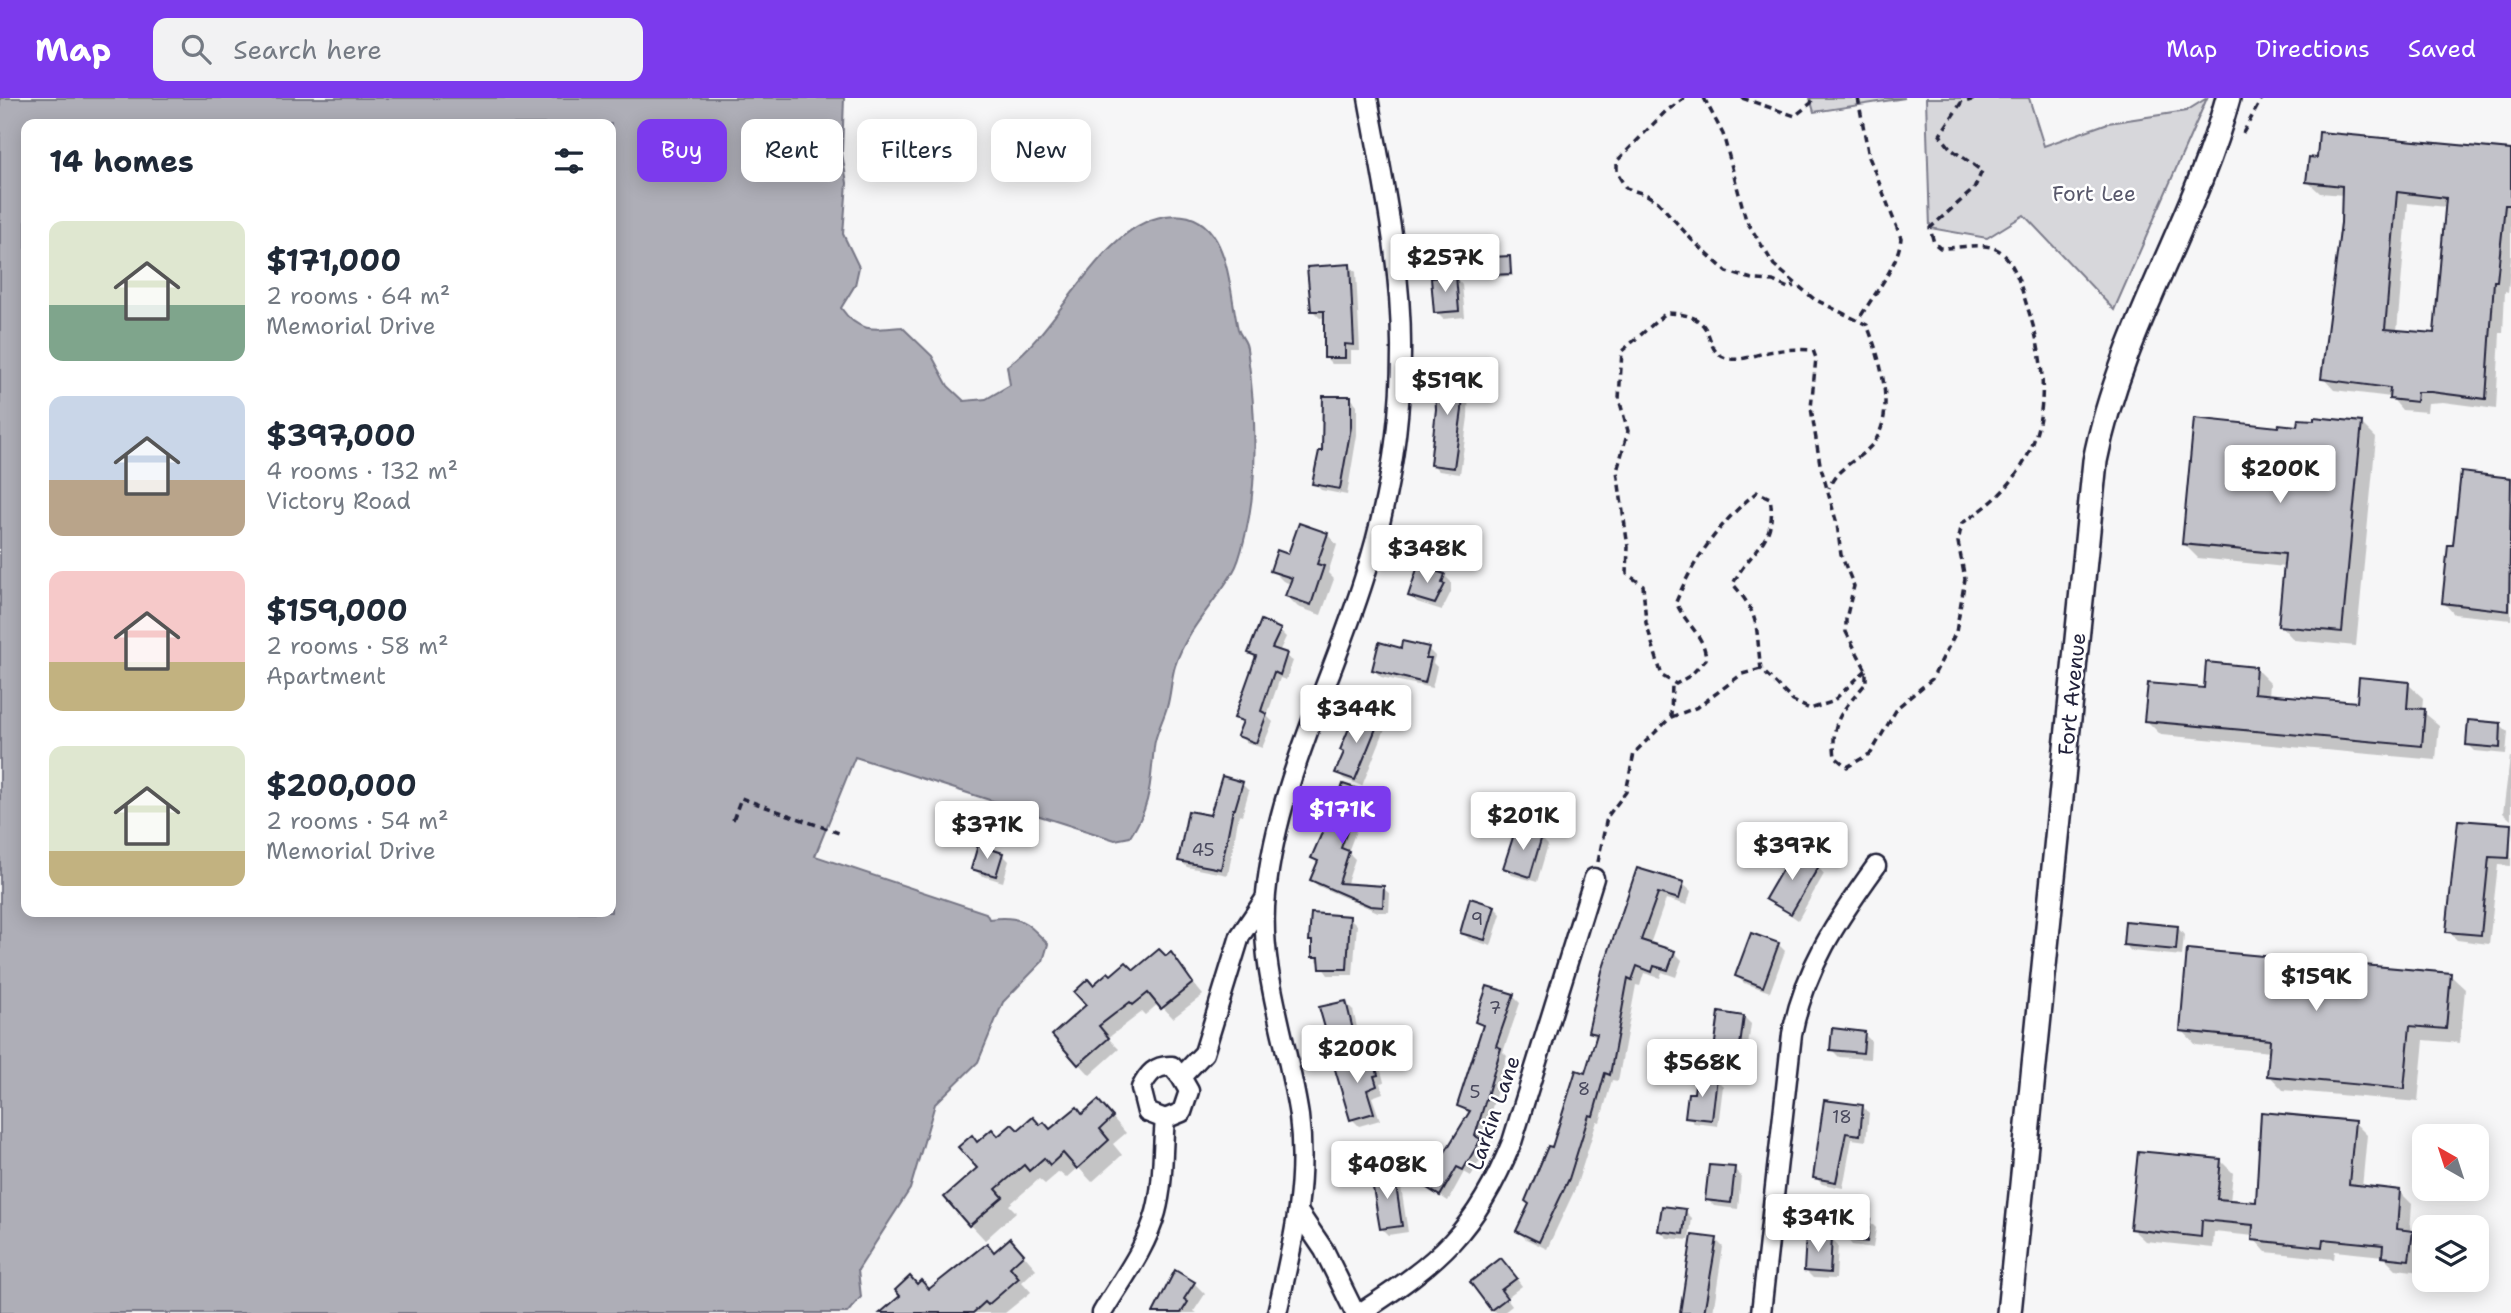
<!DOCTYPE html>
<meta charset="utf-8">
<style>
body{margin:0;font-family:"Shantell Sans",sans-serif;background:#f2f2f3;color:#1f2937;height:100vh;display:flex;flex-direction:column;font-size:26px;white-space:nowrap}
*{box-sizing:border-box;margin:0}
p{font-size:23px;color:#747a83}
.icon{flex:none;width:38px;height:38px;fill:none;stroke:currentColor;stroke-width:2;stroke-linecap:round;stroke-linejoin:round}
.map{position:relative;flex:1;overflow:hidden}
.side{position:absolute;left:21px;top:21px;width:595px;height:798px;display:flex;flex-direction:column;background:#fff;border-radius:14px;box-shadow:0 4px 18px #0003}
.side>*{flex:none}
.guide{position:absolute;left:637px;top:21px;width:665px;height:63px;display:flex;gap:14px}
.needle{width:46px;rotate:321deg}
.buttons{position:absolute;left:2412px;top:1026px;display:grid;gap:14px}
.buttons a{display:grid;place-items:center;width:77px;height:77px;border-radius:14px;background:#fff;box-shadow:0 4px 18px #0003;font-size:35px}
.price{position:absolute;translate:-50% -60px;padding:0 16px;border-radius:7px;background:#fff;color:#222;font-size:23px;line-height:46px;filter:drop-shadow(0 2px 4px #0008)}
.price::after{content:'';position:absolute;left:50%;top:42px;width:21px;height:16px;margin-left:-10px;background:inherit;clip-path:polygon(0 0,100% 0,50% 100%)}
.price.current{background:#7c3aed;color:#fff}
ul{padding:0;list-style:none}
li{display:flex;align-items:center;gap:21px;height:175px;padding:0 28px}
li span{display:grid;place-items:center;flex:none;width:196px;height:140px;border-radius:14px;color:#555}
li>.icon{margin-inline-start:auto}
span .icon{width:84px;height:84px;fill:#fffc;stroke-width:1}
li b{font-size:30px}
h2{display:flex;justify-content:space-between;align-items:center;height:84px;padding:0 28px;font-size:30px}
.chip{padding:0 24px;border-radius:14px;background:#fff;box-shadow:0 4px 18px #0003;font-size:24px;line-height:63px}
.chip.current{background:#7c3aed;color:#fff}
header{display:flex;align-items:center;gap:42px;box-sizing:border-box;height:98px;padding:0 35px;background:#7c3aed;color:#fff}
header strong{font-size:33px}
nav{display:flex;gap:38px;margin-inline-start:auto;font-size:24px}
.search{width:490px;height:63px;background:#f2f2f3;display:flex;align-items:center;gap:18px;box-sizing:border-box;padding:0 24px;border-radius:14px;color:#747a83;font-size:26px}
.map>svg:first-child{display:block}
.green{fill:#d7d7db;stroke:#7c7c8b;stroke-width:2}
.water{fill:#aeaeb7;stroke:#767685;stroke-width:2;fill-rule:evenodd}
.shadow{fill:#0003;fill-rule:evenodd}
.building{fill:#c2c2c9;stroke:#22223b;stroke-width:2;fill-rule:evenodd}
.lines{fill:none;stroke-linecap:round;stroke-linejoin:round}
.minor-casing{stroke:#22223b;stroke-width:23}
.tertiary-casing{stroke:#22223b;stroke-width:28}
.path{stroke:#22223b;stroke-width:3.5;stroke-dasharray:7 5;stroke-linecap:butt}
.minor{stroke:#fff;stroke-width:18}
.tertiary{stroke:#fff;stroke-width:23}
.labels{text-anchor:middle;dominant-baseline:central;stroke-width:5;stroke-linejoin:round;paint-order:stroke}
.number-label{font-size:18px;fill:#4a4a5e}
.park-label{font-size:21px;fill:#58586b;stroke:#fff}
.street-label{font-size:21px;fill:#22223b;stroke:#fff}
</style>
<header>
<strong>Map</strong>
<div class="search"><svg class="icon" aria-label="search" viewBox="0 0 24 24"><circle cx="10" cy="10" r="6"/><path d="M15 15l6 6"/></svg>Search here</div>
<nav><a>Map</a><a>Directions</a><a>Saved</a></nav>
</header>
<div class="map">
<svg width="2511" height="1215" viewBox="0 0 2511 1215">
<rect width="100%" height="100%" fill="#f6f6f7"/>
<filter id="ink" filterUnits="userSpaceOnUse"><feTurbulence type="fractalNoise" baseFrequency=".0143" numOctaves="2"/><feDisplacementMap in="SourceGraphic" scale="14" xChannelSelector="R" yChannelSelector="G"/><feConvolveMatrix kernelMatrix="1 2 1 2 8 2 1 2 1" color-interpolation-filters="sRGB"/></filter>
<g filter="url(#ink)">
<g class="green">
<polygon points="1810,0 1905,0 1814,14"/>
<polygon points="1926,0 2029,0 2044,48 2108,25 2186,13 2207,0 2114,212 2024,117 1987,140 1930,130"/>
</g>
<path class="water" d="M0 0H844L842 55 847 85 843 136 859 169 855 187 841 210C858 235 875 232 902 229L932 258 948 288 964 303 986 301 1010 287 1007 268C1061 231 1098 129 1165 118 1230 108 1228 189 1238 231 1240 238 1246 242 1247 250 1255 307 1259 377 1246 434 1243 446 1240 463 1233 474 1214 506 1187 531 1175 568 1171 581 1171 596 1167 609 1163 623 1155 636 1154 649 1150 686 1151 708 1130 739L1115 742 855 659 815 758 986 815 989 821C1022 817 1026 824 1048 846L1043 863 1003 904 978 964 935 1006 910 1091 858 1172 861 1199 847 1215H0ZM26 26H611V814H26Z"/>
<g class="shadow">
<path d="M2511 54V161L2508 194 2505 193 2503 235H2500L2496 311 2443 304 2428 305 2427 314 2402 312 2391 299 2334 292 2323 280 2343 97 2320 95 2308 84ZM2408 105 2446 109 2435 237 2397 233Z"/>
<polygon points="1509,160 1513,178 1496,179 1494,176"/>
<polygon points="1349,167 1356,174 1360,253 1351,253 1351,266 1332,266 1325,259 1326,219 1320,220 1313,213"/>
<polygon points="1456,180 1462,187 1465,219 1443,221 1436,214"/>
<polygon points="1462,274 1469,281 1468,319 1460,376 1439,373 1432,366"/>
<polygon points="1351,300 1357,307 1357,337 1347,397 1321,392 1314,385 1324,355"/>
<polygon points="2362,326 2376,340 2356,548 2294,542 2280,527 2285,469 2198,460 2184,446 2280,331"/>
<polygon points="2463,376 2511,382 2511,522 2454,516 2444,505"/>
<polygon points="1327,436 1337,447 1328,475 1334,481 1321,517 1298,509 1287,498 1291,486 1283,483 1272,472"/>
<polygon points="1444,477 1451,484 1451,494 1442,512 1417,504 1410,497"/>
<polygon points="1280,533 1286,539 1279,554 1293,563 1286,582 1280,580 1267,618 1273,624 1262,650 1246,644 1239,638 1243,627 1236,619 1256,561 1250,554"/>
<polygon points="1428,551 1435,558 1433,565 1437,569 1432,590 1381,579 1374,572 1402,552"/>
<polygon points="2255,570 2270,585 2269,598 2359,606 2408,586 2423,600 2422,613 2439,627 2436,662 2161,637 2146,622"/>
<polygon points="1378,624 1385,631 1362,688 1344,681 1337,674 1345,655"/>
<polygon points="2501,627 2508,634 2506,656 2475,653 2468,646"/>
<polygon points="2510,659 2511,659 2511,722 2503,715"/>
<polygon points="1242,686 1249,693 1242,717 1239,716 1228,777 1187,769 1180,762 1212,719"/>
<polygon points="1344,688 1373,698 1379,704 1373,721 1362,717 1348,754 1355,761 1346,788 1383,790 1390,796 1389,814 1378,814 1318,788 1312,782 1319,765 1313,759 1329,724 1319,716 1338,705"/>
<polygon points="2459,724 2511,728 2511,768 2498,767 2489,846 2457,842 2448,833"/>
<polygon points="1541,740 1548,747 1537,784 1512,777 1505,770"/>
<polygon points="1002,756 1009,763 1003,784 980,777 973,770"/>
<polygon points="1818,769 1824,776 1798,822 1767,801"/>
<polygon points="1638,772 1683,786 1691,793 1687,807 1666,801 1650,846 1674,854 1682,862 1676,879 1662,874 1660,880 1644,875 1640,888 1636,887 1618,983 1612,982 1600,1024 1597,1023 1576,1089 1547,1151 1526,1141 1518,1133 1587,977 1597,941 1590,934"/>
<polygon points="1494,809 1501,816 1491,848 1469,841 1462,834"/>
<polygon points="1350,820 1357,827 1353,877 1328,877 1314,858 1314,845 1311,842"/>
<polygon points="2178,830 2184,837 2182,858 2131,853 2124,846"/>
<polygon points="1778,846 1785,853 1770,894 1744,885 1737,878"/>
<polygon points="1170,857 1203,897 1173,920 1159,905 1145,917 1142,914 1108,940 1119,951 1090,977 1054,938 1089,907 1093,889 1126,866 1135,874"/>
<polygon points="2450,877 2465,891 2460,945 2424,942 2418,1004 2283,992 2269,977 2271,954 2196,947 2182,932"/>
<polygon points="1513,898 1520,905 1503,954 1507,958 1482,1044 1487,1050 1471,1078 1464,1074 1448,1103 1421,1085 1443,1062 1470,1016 1459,1008 1484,930 1477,923"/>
<polygon points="1346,905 1353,912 1359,938 1335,943 1328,936"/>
<polygon points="1744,919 1751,926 1745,969 1722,966 1715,960"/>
<polygon points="1864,936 1871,943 1870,961 1839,959 1832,952"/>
<polygon points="1372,958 1379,965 1384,984 1380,985 1383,995 1372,999 1380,1022 1359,1028 1352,1021"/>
<polygon points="1716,981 1723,988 1718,1028 1694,1025 1687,1018 1696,997"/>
<polygon points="1862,1008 1869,1015 1866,1043 1852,1041 1843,1090 1822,1086 1815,1079"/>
<polygon points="1083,1018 1112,1019 1126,1035 1113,1046 1122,1057 1092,1084 1078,1069 1066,1080 1059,1074 1045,1086 1039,1081 1009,1107 1016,1114 985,1142 946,1100 979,1071 978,1046 1040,1029 1051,1033"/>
<polygon points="2355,1025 2367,1037 2362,1090 2399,1093 2412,1106 2410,1134 2424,1146 2422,1174 2396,1171 2383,1158 2335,1153 2334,1161 2266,1154 2254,1141 2254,1138 2214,1134 2213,1150 2145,1143 2132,1131 2221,1063 2233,1075 2230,1104 2257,1106"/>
<polygon points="1734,1071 1741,1078 1738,1111 1714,1108 1707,1101"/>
<polygon points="1393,1076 1400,1083 1408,1134 1388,1137 1381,1130"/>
<polygon points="1685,1113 1692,1120 1689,1142 1667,1140 1660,1133"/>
<polygon points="1869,1123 1876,1130 1873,1150 1852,1147 1846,1140"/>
<polygon points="1831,1140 1838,1147 1836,1181 1813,1180 1806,1173"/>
<polygon points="1716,1142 1723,1149 1713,1215 1682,1215"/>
<polygon points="995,1156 1023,1156 1036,1171 1022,1184 1031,1194 1005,1215 890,1215 917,1188 929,1193"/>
<polygon points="1508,1169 1522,1188 1506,1200 1512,1208 1503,1215 1496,1215 1492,1211"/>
<polygon points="1194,1185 1205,1196 1194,1213 1197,1215 1155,1215"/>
</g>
<g class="building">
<path d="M2319 34 2511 52V107H2505L2497 183H2494L2486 301 2431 294H2417L2416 304 2389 301 2390 290 2321 281 2341 125 2342 88 2306 84 2309 59 2317 60ZM2397 94 2446 100 2434 235 2385 231Z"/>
<polygon points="1510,158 1511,176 1492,177 1491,159"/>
<polygon points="1350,166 1354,247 1345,246 1345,260 1324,260 1324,213 1311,213 1307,169"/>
<polygon points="1456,178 1459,213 1434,215 1431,180"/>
<polygon points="1434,272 1463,273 1462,312 1454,370 1430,367 1436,311"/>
<polygon points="1323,298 1351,298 1351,329 1340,391 1312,386 1319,353 1322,353"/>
<polygon points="2314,319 2362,324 2342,534 2278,528 2285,456 2182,446 2194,320 2278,329 2279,326 2297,328 2298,321 2314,322"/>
<polygon points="2461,374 2511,380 2509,513 2442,505 2448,447 2453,447"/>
<polygon points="1299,425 1328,435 1317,466 1324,468 1311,507 1285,498 1292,480 1270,473 1277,452 1288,456"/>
<polygon points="1418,468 1445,476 1442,485 1445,486 1435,506 1408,498"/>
<polygon points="1261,522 1281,531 1272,550 1287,555 1280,577 1274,574 1261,613 1267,616 1256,645 1237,638 1243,623 1234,620 1256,558 1248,555"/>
<polygon points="1402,543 1429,549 1426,560 1431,560 1425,585 1372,572 1379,544 1401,550"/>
<polygon points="2206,564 2256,569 2254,595 2357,604 2359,579 2409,584 2407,610 2425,611 2422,648 2144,623 2148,585 2204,590"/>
<polygon points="1356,613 1379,623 1355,682 1335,675 1344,654 1340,652"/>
<polygon points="2468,622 2501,625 2500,650 2466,647"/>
<polygon points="1222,678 1243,684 1235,711 1233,711 1221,771 1178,763 1188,713 1210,717"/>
<polygon points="1343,686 1373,696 1367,716 1355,712 1341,750 1349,753 1339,785 1384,788 1383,809 1370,808 1310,782 1318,763 1311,760 1328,721 1317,716 1324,699 1337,703"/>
<polygon points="2458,722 2511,726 2509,760 2489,759 2481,837 2446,834"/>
<polygon points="1516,730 1542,738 1530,779 1503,770"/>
<polygon points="978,747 1003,755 996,778 971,771"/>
<polygon points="1793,753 1819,768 1791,816 1765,801"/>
<polygon points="1637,770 1684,784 1679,801 1658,795 1641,842 1675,853 1668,872 1654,868 1652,874 1637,868 1632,882 1628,880 1610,977 1605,975 1593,1018 1589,1017 1569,1081 1539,1144 1516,1133 1529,1106 1525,1103 1548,1048 1552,1049 1576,972 1585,975 1597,936 1588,934 1602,873"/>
<polygon points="1470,800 1495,808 1485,842 1460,835"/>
<polygon points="1311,815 1350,818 1347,871 1320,871 1319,859 1312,859 1312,843 1309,843"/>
<polygon points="2125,823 2178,828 2176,852 2123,847"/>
<polygon points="1751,835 1779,845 1763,889 1735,878"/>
<polygon points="1159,851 1166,858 1171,854 1193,885 1161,911 1148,895 1133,907 1130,904 1099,928 1109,940 1078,967 1052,937 1086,907 1074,894 1088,881 1093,887 1108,874 1111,877 1126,864 1134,872"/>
<polygon points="2187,851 2451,875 2446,931 2410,928 2404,991 2267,978 2270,942 2180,933"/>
<polygon points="1487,888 1514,896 1496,948 1501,950 1475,1038 1481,1041 1463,1072 1457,1069 1440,1098 1419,1085 1439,1057 1442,1059 1470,1013 1457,1008 1483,927 1475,924"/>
<polygon points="1346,903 1353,932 1327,937 1319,909"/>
<polygon points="1719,914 1744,918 1738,963 1713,960"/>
<polygon points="1832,930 1865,934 1863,955 1830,952"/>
<polygon points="1372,956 1378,977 1374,978 1377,988 1367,992 1374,1015 1350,1022 1334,968"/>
<polygon points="1696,977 1717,979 1712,1022 1685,1019 1688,995 1694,995"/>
<polygon points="1098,1002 1113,1019 1100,1031 1109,1042 1077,1071 1063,1055 1050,1067 1044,1060 1029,1073 1024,1067 996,1091 1003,1099 969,1128 944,1099 977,1070 958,1049 972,1037 977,1044 992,1031 998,1038 1012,1026 1018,1032 1033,1019 1040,1027 1044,1024 1050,1031 1077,1009 1082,1016"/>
<polygon points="1824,1002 1863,1007 1860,1037 1846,1035 1836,1084 1813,1080"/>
<polygon points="2261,1014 2355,1023 2349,1086 2400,1092 2397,1131 2413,1133 2409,1162 2382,1159 2383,1147 2323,1141 2322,1149 2252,1142 2253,1127 2202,1122 2201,1139 2130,1131 2138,1053 2221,1061 2217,1101 2256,1104"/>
<polygon points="1709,1067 1735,1069 1731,1105 1705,1102"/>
<polygon points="1394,1074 1402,1128 1380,1131 1371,1078"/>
<polygon points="1662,1108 1686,1111 1683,1136 1658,1133"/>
<polygon points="1846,1119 1870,1121 1867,1144 1844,1141"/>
<polygon points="1692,1137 1717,1140 1704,1215 1680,1215"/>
<polygon points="1806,1137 1832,1138 1830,1175 1804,1173"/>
<polygon points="1010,1140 1024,1156 1010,1169 1019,1180 988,1207 985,1204 973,1215 880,1215 900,1198 895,1192 910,1178 917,1186 921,1182 929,1191 987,1145 994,1154"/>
<polygon points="1501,1160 1517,1180 1501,1192 1507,1200 1491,1212 1470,1184"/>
<polygon points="1175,1172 1195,1184 1184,1201 1188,1204 1181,1215 1153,1215"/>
</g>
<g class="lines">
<g class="minor-casing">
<g id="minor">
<path d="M1181 979 1189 993 1182 1014 1165 1021 1147 1014 1141 990C1148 976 1155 967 1172 968L1181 979 1204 955 1240 838 1265 801"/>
<polyline points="1299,1115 1324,1152 1355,1215"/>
<path d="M1102 1215C1121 1183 1146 1151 1156 1114 1164 1084 1162 1052 1165 1021"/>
<path d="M1277 1215C1292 1149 1308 1086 1299 1018 1288 944 1258 871 1266 796 1276 689 1332 583 1364 481 1388 407 1401 331 1401 254 1402 169 1383 83 1368 0"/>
<path d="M1360 1215C1439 1164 1476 1133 1512 1044L1594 780"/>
<path d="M1761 1215 1792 936C1805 870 1837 822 1876 768"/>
</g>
</g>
<g class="tertiary-casing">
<path id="tertiary" d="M2009 1215 2095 363C2120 235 2194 125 2228 0"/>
</g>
<g class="path">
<polyline points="1685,0 1666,13 1617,63 1617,75 1626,90 1647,97 1658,104 1692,142 1727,174 1756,182 1773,183 1788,190 1795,188"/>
<path d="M1704 0 1723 36 1746 122 1774 167 1814 201 1867 227C1880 259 1898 318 1871 348 1857 363 1836 370 1829 390"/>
<polyline points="1742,0 1795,18 1811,5 1813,0"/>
<path d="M1858 0 1869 59 1901 140C1898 169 1873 197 1859 221"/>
<polyline points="2243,35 2262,0"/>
<path d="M1866 572 1832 604 1810 611 1793 603 1761 571C1755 530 1762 520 1733 486 1750 450 1778 446 1770 400L1757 394C1721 423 1694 460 1676 504 1684 525 1705 537 1706 561L1691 577 1676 586 1662 578 1646 525 1643 487 1627 476 1628 449 1617 373 1628 333 1619 301 1622 253 1666 215C1724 216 1699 252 1726 260 1742 265 1759 254 1775 253 1788 251 1800 251 1813 252L1816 260 1811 310 1820 366 1837 426 1841 457 1854 488 1846 521V534L1866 572V585C1844 612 1830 620 1835 659L1847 669 1871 655 1898 609 1932 581 1956 534 1965 481 1958 444 1962 425C2047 374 2057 296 2027 208 2021 190 2015 162 1998 152 1982 143 1958 151 1940 150L1934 145 1930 130 1974 91 1982 73 1951 51 1940 37 1961 5 1978 0"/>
<polyline points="1671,619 1698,609 1742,576 1761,571"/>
<polyline points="733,722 741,700 839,735"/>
<polyline points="1598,764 1607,719 1626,694 1634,655 1671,619 1672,585"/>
</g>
<use href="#minor" class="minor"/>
<use href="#tertiary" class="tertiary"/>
</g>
</g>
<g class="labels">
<g class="number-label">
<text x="1203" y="752">45</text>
<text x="1477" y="821">9</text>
<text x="1495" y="910">7</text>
<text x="1584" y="991">8</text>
<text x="1475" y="994">5</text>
<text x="1842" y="1019">18</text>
</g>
<g class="park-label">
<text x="2094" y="96">Fort Lee</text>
</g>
<g class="street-label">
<text transform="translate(2072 596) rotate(-84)">Fort Avenue</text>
<text transform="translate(1494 1015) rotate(-71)">Larkin Lane</text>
</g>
</g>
</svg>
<div class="buttons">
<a><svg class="needle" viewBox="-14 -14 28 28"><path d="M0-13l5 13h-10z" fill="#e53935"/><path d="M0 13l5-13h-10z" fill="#747a83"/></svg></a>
<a><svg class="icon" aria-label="layers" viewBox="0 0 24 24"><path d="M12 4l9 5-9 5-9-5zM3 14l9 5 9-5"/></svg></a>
</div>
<b class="price" style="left:1445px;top:196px">$257K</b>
<b class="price" style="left:1447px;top:319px">$519K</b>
<b class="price" style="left:2280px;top:407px">$200K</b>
<b class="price" style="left:1427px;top:487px">$348K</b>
<b class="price" style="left:1356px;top:647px">$344K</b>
<b class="price current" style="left:1342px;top:748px">$171K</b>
<b class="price" style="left:1523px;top:754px">$201K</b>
<b class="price" style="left:987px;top:763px">$371K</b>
<b class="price" style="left:1792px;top:784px">$397K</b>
<b class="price" style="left:2316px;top:915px">$159K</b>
<b class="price" style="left:1357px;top:987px">$200K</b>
<b class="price" style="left:1702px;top:1001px">$568K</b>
<b class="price" style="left:1387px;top:1103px">$408K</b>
<b class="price" style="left:1818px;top:1156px">$341K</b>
<div class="guide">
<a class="chip current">Buy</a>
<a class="chip">Rent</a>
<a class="chip">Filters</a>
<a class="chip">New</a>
</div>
<section class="side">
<h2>14 homes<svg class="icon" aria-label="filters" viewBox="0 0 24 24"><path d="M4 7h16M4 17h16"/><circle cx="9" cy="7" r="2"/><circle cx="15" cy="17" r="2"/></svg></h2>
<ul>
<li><span style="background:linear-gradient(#dfe7d0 60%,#7fa58c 0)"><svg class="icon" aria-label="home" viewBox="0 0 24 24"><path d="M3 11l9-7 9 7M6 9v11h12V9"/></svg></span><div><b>$171,000</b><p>2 rooms · 64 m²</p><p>Memorial Drive</p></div></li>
<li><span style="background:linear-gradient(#c9d6e8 60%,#b9a48a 0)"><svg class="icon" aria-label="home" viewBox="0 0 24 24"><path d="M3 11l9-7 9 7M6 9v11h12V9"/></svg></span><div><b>$397,000</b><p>4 rooms · 132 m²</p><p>Victory Road</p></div></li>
<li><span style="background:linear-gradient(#f6c9c9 65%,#c2b280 0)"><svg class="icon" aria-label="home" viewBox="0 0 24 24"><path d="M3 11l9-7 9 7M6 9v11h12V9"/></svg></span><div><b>$159,000</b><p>2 rooms · 58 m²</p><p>Apartment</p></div></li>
<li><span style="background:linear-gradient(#dfe7d0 75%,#c2b280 0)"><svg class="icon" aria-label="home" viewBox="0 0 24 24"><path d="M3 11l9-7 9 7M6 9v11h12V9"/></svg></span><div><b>$200,000</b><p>2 rooms · 54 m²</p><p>Memorial Drive</p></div></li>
</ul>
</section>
</div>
